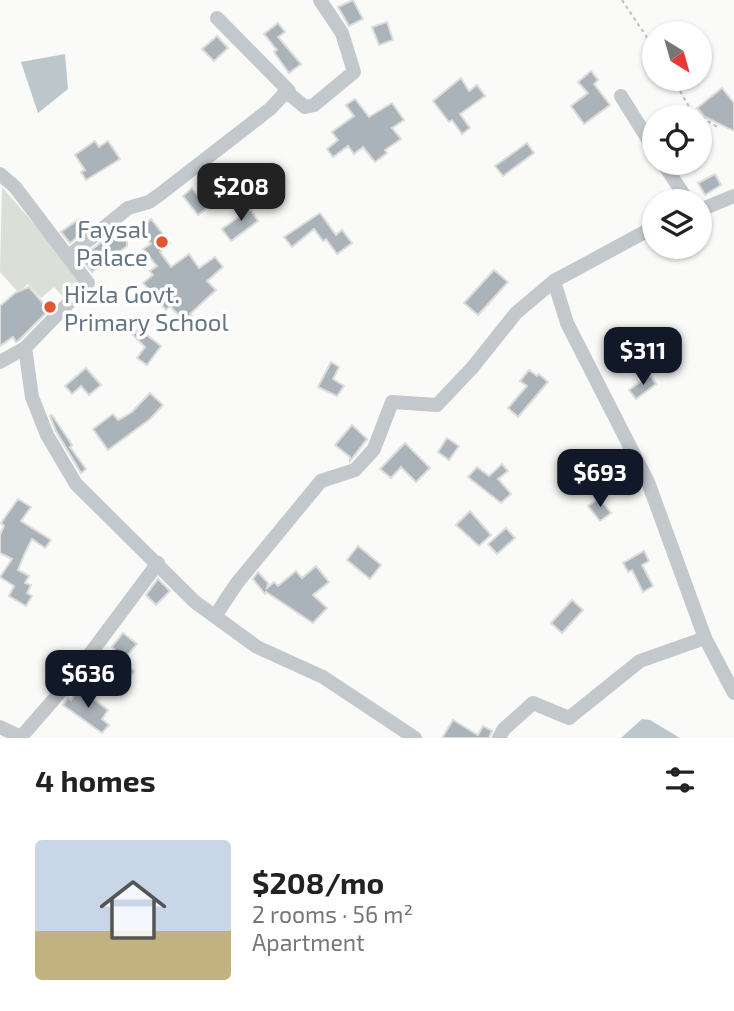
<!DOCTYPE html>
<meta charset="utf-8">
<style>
body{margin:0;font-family:"Exo 2",sans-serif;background:#f2f2f2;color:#222;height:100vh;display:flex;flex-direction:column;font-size:26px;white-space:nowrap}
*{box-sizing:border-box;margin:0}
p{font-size:23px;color:#767676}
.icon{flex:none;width:38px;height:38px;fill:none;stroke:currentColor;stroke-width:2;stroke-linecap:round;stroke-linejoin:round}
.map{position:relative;height:738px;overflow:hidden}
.panel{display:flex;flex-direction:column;background:#fff;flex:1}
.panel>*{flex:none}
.needle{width:46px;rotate:143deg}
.tools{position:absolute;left:642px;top:21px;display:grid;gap:14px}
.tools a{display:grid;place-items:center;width:70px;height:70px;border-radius:50%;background:#fff;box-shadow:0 2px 5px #0004;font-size:35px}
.price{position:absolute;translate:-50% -60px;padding:0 16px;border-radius:14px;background:#111827;color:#fff;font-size:23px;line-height:46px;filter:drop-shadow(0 2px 4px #0008)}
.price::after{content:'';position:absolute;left:50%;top:42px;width:21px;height:16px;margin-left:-10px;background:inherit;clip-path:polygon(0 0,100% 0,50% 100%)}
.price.current{background:#222;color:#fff}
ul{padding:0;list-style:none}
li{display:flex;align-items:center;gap:21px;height:175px;padding:0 35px}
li+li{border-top:2px solid #e0e0e0}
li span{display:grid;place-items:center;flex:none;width:196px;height:140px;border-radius:7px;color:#555}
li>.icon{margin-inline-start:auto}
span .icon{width:84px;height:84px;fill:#fffc;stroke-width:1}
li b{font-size:30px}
h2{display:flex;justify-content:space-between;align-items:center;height:84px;padding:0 35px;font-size:30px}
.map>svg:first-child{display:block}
.green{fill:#dadfd7}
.water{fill:#bbc7cb}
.building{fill:#aab3b9;stroke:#dcdcda;stroke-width:2}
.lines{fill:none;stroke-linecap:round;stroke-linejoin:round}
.path{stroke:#bbbfc2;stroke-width:2;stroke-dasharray:3.5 3.5;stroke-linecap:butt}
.street{stroke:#c3c8cc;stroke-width:14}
.poi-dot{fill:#e4572e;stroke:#fff;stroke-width:2.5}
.labels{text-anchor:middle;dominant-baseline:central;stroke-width:7;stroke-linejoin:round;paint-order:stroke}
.poi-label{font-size:24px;fill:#657683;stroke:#fff;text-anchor:end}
</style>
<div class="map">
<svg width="734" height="738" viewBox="0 0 734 738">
<rect width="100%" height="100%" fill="#fafaf8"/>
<polygon class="green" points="2,187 84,281 64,298 54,287 41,298 28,284 18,292 0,272"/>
<g class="water">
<polygon points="65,54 68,89 38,113 21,62"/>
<polygon points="642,719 650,720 680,738 621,738"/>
</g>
<g class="building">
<polygon points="353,0 363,19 349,26 338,7"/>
<polygon points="387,22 393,40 379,45 372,27"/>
<polygon points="278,23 285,32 278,37 301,64 289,73 274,52 277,50 264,34"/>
<polygon points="217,36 228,48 214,61 202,49"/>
<polygon points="591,71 598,80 594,84 610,105 584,124 571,106 588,93 578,82"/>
<polygon points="461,78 469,91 477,85 485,96 460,114 470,128 462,134 452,120 449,122 433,101"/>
<polygon points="722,88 734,103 734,131 705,117 697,108"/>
<polygon points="355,99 369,117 392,103 404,120 392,128 401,139 385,150 387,153 375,162 363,147 354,154 348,146 333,157 327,149 338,140 332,132 354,116 346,105"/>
<polygon points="95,141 99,147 108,141 120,159 86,180 81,172 85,170 75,155"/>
<polygon points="527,143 534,153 503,176 495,166"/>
<polygon points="715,174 721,185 705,195 698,183"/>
<polygon points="192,188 207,208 198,215 183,196"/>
<polygon points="247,204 258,221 231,241 222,229 240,216 237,211"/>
<polygon points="320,213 336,235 342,230 352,243 337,254 326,239 323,241 314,229 292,247 284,237"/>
<polygon points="79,219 86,230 70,243 61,232"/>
<polygon points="151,219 170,243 160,252 171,267 189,254 199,268 215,257 223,267 207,281 216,290 190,314 192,316 185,322 170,306 166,310 143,283 153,275 150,271 157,266 143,249 151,244 139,230"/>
<polygon points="117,230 127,242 127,246 92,272 81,258"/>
<polygon points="494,270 508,282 478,315 464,303"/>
<polygon points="29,287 49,310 19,340 16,342 13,337 0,346 0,306 15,293"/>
<polygon points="139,329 161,346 147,365 137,358 145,347 133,335"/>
<polygon points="331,362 339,367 333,379 344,386 337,396 318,387"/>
<polygon points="86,368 101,385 89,395 81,386 72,394 65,386"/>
<polygon points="529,370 537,376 539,374 548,382 518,417 508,408 527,386 520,381"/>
<polygon points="650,375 656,384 636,399 629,390"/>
<polygon points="150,393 163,405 150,419 108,450 93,429 113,414 118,420 122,418 132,412"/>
<polygon points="52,415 72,445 70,447 86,469 81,473 56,431 50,416"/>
<polygon points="352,425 367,439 350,461 350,457 335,445"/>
<polygon points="447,438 459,446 449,460 438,452"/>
<polygon points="405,443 430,468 416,482 401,467 391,478 380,469"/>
<polygon points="502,464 508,471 498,479 511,494 501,503 468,477 477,467 489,476"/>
<polygon points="599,498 611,513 600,521 588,506"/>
<polygon points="18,499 31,507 21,521 51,540 45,548 32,539 24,555 18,570 29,576 25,583 31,585 27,593 32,596 26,606 9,596 14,586 0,577 12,559 0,553 0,535 4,526 1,523"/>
<polygon points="470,511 491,535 479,546 456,525"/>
<polygon points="506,528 515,538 497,554 488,544"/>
<polygon points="358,546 381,565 370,579 347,560"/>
<polygon points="644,551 649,561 642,565 653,586 643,592 632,570 628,572 623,563"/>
<polygon points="316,566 329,582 313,595 327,608 313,623 266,592 265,594 253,579 258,572 268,583 267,588 274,582 278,586 296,571 302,578"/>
<polygon points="158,579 170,591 156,605 146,595"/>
<polygon points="572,600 583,610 562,633 551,623"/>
<polygon points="123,633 137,644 122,662 134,671 123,686 100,668 115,650 112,647"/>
<polygon points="79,688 108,710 102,719 109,725 102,733 63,705 68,698 71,700"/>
<polygon points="453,720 478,735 483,726 492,731 489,738 442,738"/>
</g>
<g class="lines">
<g class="path">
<polyline points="622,0 654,48"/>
<polyline points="673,79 691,110 719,128"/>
</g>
<g class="street">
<polyline points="217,18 289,91 285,93"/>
<polyline points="621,96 654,149"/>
<polyline points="663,163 688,201"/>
<polyline points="0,174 15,187 88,283 25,348 32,397 47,435 76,484 195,602 257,647 323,677 415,738"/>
<polyline points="700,210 734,196"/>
<polyline points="69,256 128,208 149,202 159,195 270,109 285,93 293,97 305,107 314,105 354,72 342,33 320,0"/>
<polyline points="554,281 567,323 648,482 705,638 734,693"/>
<polyline points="0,362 25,348"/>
<polyline points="215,616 237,583 321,481 355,470 374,449 392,402 437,405 472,368 516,313 554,281 654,227"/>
<polyline points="0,727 21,737 69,682 158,563"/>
<polyline points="499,738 504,729 533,703 569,718 640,661 705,638"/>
</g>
</g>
<g class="poi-dot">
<circle cx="162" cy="242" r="7"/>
<circle cx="50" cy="307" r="7"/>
</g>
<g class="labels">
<g class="poi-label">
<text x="148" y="228">Faysal<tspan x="148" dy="28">Palace</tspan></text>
<text x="64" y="293" text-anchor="start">Hizla Govt.<tspan x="64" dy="28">Primary School</tspan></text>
</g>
</g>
</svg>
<div class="tools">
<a><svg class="needle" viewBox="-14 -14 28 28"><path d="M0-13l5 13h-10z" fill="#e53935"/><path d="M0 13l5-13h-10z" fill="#767676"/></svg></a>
<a><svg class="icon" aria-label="locate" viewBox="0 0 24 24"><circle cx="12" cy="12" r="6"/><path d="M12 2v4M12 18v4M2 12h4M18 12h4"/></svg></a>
<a><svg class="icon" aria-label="layers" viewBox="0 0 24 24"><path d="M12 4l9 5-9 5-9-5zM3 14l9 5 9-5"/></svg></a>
</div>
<b class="price current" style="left:241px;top:223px">$208</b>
<b class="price" style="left:643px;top:387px">$311</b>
<b class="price" style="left:600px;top:509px">$693</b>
<b class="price" style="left:88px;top:710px">$636</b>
</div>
<section class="panel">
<h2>4 homes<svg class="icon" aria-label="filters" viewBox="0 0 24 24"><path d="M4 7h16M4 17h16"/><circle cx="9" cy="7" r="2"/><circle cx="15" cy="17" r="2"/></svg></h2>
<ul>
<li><span style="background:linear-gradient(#c9d6e8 65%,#c2b280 0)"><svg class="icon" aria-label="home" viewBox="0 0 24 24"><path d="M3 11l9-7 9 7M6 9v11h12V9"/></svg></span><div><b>$208/mo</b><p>2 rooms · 56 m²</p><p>Apartment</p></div></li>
</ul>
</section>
